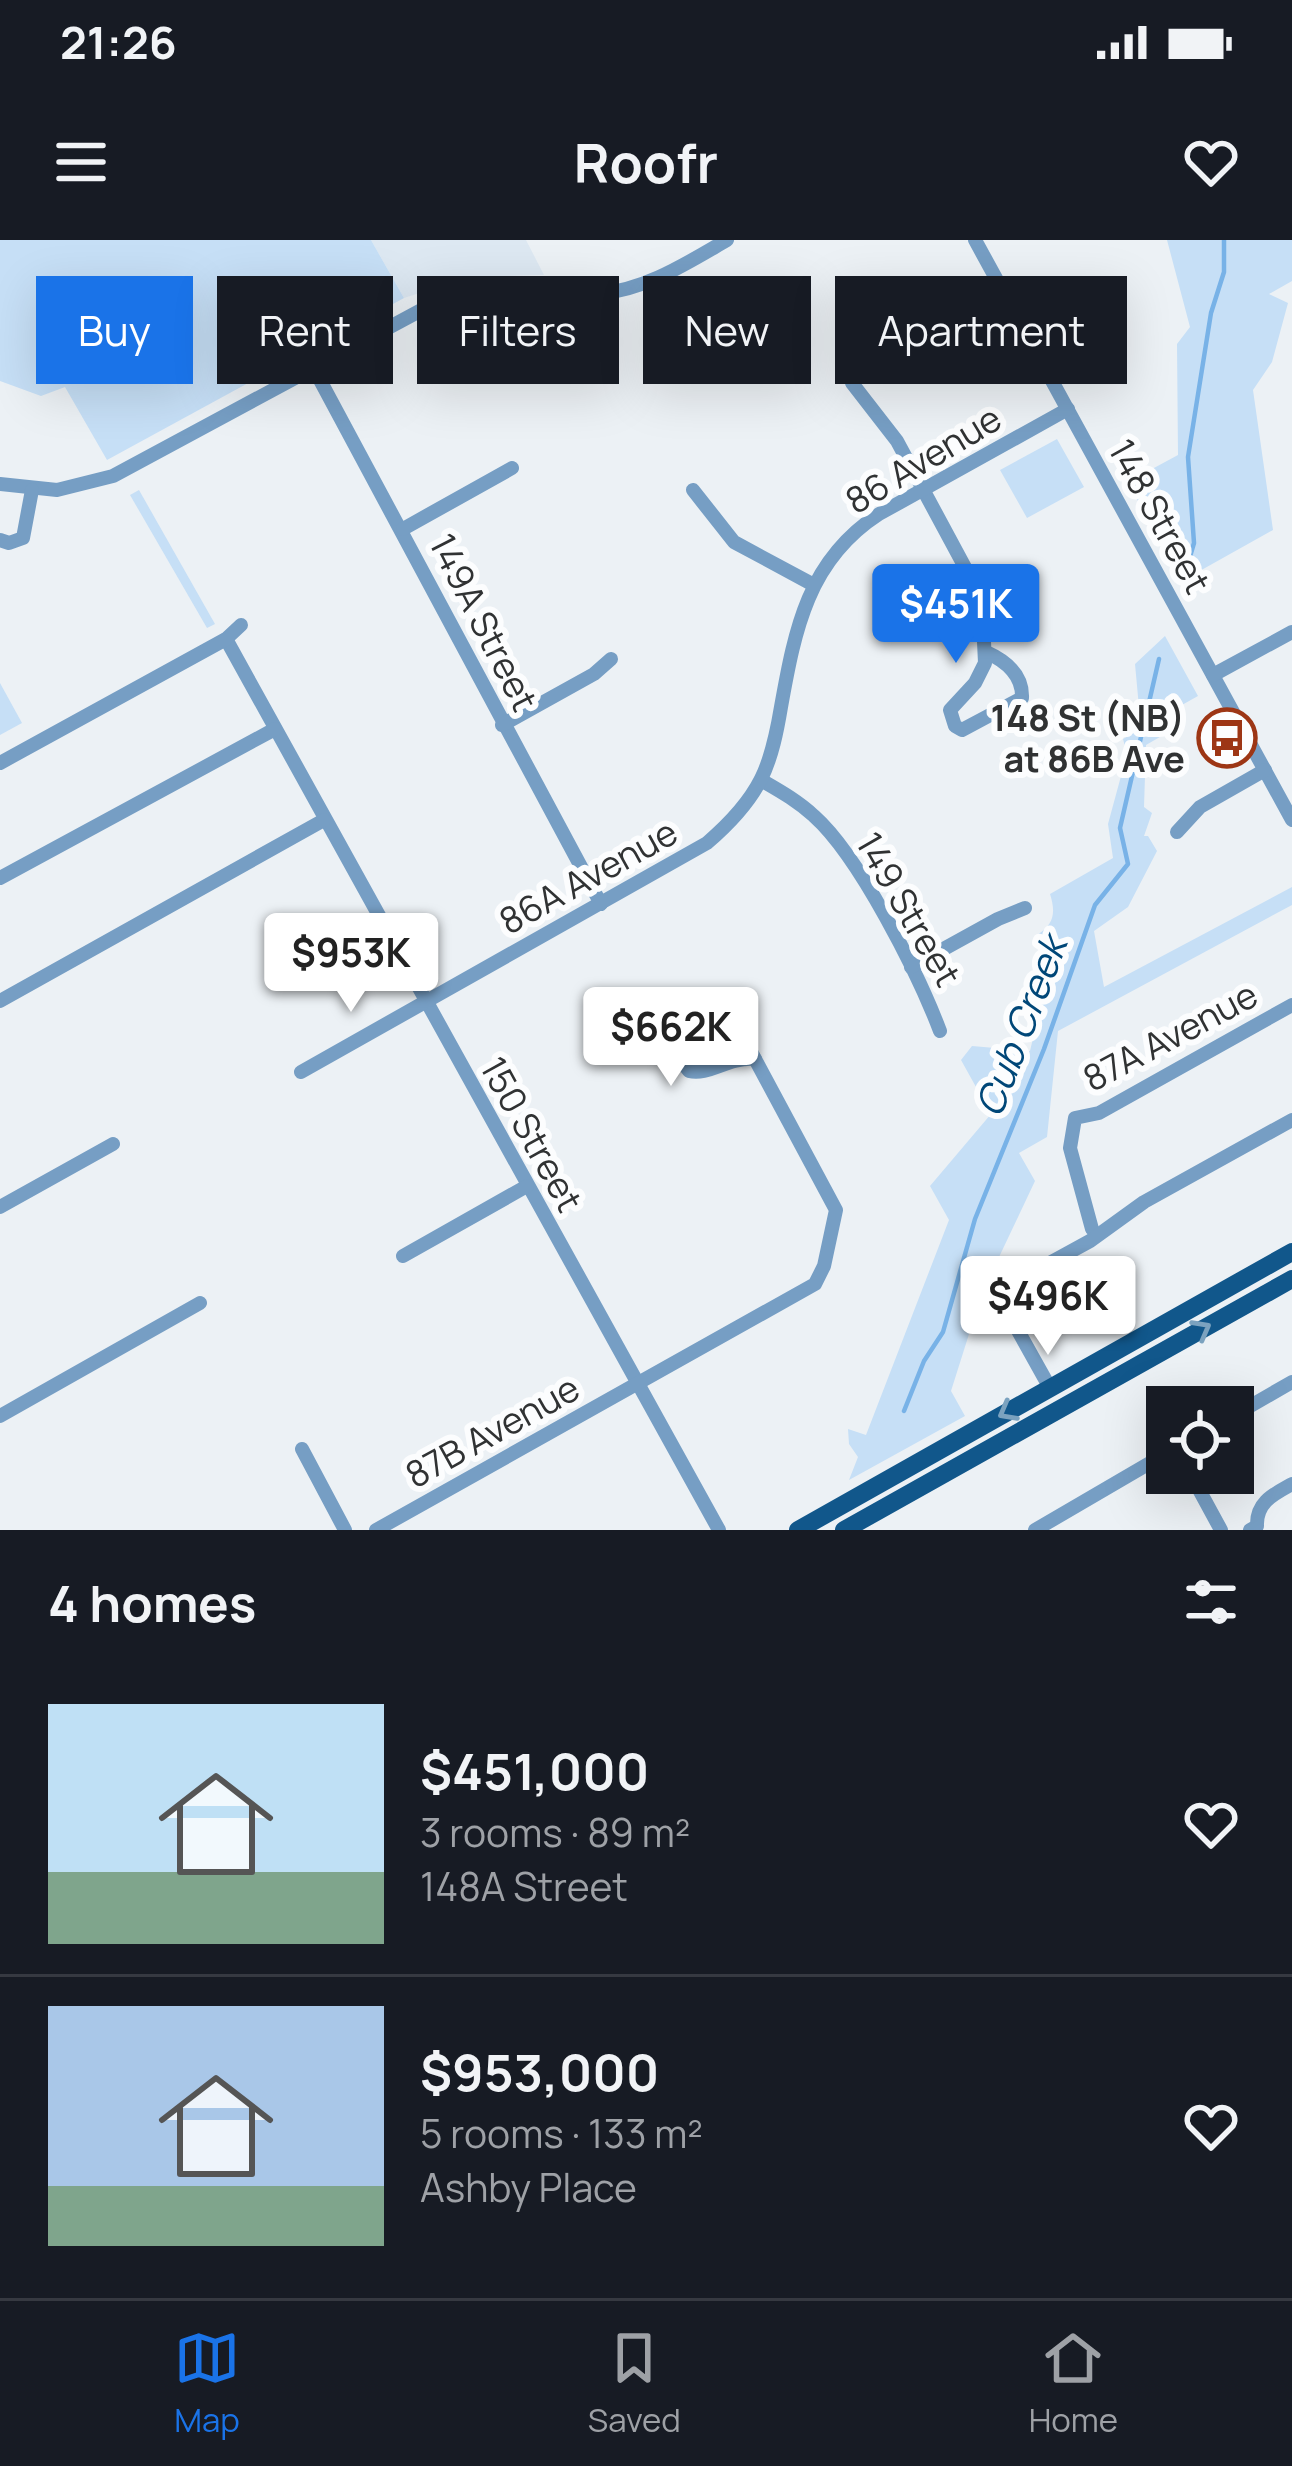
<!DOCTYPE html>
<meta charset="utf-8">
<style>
body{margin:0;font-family:Manrope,sans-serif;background:#242831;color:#f1f3f6;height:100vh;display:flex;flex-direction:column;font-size:45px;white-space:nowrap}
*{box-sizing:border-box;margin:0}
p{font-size:39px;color:#9ea1a6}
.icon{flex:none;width:66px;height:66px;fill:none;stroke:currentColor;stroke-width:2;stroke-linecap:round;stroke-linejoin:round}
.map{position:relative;height:1290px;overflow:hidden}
.panel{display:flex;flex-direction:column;background:#171b24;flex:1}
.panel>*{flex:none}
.top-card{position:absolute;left:36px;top:36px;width:1221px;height:108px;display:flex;gap:24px}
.buttons{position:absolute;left:1146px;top:1146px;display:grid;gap:24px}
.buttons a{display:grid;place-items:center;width:108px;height:108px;border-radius:0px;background:#171b24;box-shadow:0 12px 48px #0002;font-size:60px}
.price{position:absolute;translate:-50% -102px;padding:0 27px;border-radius:12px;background:#fff;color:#222;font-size:39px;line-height:78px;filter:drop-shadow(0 3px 6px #0008)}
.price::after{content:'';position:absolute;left:50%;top:72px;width:36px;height:27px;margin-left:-18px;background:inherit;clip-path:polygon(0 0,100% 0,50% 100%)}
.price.on{background:#1a73e8;color:#fff}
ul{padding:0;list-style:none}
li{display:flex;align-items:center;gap:36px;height:300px;padding:0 48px}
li+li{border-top:3px solid #363941}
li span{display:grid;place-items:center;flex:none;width:336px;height:240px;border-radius:0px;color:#555}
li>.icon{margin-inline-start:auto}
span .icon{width:144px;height:144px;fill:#fffc;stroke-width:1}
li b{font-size:51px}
h2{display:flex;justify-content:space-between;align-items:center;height:144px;padding:0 48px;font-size:51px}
.tag{padding:0 42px;border-radius:0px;background:#171b24;box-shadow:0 12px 48px #0002;font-size:42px;line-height:108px}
.tag.on{background:#1a73e8;color:#fff}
.status{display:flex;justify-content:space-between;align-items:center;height:84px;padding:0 60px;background:#171b24;direction:ltr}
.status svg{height:33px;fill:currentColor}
header{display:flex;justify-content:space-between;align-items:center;height:156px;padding:0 48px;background:#171b24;font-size:54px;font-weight:700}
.menu{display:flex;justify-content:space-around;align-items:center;height:168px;border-top:3px solid #363941;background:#171b24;font-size:33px;color:#9ea1a6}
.menu a{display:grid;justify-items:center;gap:6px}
.menu .on{color:#1a73e8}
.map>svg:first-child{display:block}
.built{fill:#dde8f2}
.park{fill:#c6dff6}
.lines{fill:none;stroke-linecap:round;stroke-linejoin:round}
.stream{stroke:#78b2e7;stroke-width:4.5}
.minor{stroke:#769ec4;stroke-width:14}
.major{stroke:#11578b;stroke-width:18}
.oneway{stroke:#7ba2bf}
.labels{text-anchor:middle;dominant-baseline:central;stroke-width:12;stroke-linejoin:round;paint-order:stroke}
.street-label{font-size:36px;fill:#303233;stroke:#fcfdfe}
.poi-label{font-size:36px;font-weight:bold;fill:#303233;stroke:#fcfdfe;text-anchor:end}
.water-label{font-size:39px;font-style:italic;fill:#004778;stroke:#fcfdfe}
</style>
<div class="status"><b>21:26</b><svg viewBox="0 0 49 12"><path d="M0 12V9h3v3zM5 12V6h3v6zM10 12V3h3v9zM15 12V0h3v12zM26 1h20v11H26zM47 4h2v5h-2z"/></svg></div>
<header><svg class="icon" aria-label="menu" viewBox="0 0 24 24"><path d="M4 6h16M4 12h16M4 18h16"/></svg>Roofr<svg class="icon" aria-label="heart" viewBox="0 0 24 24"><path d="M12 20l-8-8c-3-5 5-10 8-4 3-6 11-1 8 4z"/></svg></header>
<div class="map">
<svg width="1292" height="1290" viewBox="0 0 1292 1290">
<rect width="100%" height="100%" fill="#ecf1f5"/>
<polygon class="built" points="371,0 526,0 544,35 470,37 404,58"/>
<g class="park">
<polygon points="0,0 371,0 404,58 107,220 65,147 41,156 0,141"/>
<polygon points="1167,0 1292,0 1292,41 1269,54 1288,63 1272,122 1253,150 1273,290 1180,342 1128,242 1178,215 1177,104 1190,87"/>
<polygon points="1057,199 1084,247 1027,278 1000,230"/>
<polygon points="139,250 215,384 207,388 130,255"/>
<path d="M1165 396 1198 456 1164 475 1172 490 1146 505 1144 567 1152 573 1144 596H1148L1157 611 1128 667 1094 691 1104 747 1292 647V665L1058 791 1047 897 1019 913 1035 941 982 1053 951 1151 965 1176 849 1240 858 1217 849 1204 848 1189 866 1195 949 980 930 946 991 874 961 820 972 806 1030 811 1045 748 1037 695C1054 684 1056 673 1050 654L1113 618 1108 584 1127 514 1123 499 1141 489 1135 424Z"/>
<polygon points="0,443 22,483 0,495"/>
</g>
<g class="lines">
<g class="stream">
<polyline points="1183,340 1194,303 1188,217 1211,73 1224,32 1224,0"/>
<polyline points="904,1171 924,1121 943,1092 975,979 1044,809 1095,665 1128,624 1120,588 1159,419"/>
</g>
<g class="minor">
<polyline points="975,0 1292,580"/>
<polyline points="313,127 601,664"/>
<path d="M852 143 897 201 982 359 985 423 975 443 950 470 955 486 962 490 1022 458C1023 435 1006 421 986 412"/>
<path d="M0 244 57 250 113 236 440 60C494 43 544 58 598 54 646 50 687 23 727 0"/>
<polyline points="693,250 734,302 812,344"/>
<polyline points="403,289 512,228"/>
<polyline points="0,300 9,303 23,298 32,250"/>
<polyline points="226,399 719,1290"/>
<polyline points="1213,435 1292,392"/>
<polyline points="502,485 594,434 611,419"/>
<polyline points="0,523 226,399 241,385"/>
<path d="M761 540C780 551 798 561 814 576 859 616 918 733 940 791"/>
<polyline points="1177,592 1200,567 1265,530"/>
<polyline points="0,638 275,489"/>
<polyline points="911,727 998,679 1025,668"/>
<polyline points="0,761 324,580"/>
<path d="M725 785 738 787 755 819C727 817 709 836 689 831L681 821V810Z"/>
<path d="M301 832 707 603C728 585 749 563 761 539 772 517 777 491 781 467 795 389 808 320 879 274L1068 169"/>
<polyline points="0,967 113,904"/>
<polyline points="1092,989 1070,908 1075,878 1099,873 1292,765"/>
<polyline points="403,1016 527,946"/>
<polyline points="1050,1148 1002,1062 1004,1048 1090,1001 1144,962 1292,880"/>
<polyline points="0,1176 200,1063"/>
<polyline points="1233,1176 1292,1142"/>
<polyline points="302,1209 345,1290"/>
<polyline points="1190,1233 1221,1290"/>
<polyline points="376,1290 815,1044 824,1026 836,970 755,819"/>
<polyline points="1035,1290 1167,1213"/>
<path d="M1250 1290 1257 1286C1256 1262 1274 1254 1292 1244"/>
</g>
<g class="major">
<polyline points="798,1290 1292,1012"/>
<polyline points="844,1290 1292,1039"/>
</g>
</g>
<defs><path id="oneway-chevron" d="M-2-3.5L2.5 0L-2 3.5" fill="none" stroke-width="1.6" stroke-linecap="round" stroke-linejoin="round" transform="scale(3)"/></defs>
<g class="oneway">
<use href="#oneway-chevron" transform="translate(1202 1089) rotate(-29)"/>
<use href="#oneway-chevron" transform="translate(1007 1172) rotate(151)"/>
</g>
<defs>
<g id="bus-ring" transform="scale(3)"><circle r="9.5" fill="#fcfdfe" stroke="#9d3615" stroke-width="1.5"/><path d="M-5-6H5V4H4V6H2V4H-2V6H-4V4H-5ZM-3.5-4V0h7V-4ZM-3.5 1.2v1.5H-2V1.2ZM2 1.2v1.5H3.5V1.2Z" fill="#9d3615"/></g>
</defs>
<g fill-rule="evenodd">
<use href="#bus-ring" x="1227" y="498"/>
</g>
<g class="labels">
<g class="street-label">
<text transform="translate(923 219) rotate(-31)">86 Avenue</text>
<text transform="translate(1160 276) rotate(61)">148 Street</text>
<text transform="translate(484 382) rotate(63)">149A Street</text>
<text transform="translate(588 636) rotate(-29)">86A Avenue</text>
<text transform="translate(909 669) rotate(60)">149 Street</text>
<text transform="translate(1170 796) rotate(-28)">87A Avenue</text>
<text transform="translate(532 894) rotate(61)">150 Street</text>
<text transform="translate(492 1191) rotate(-29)">87B Avenue</text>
</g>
<g class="poi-label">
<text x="1185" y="477">148 St (NB)<tspan x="1185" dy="41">at 86B Ave</tspan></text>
</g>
<g class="water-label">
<text transform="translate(1020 786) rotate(-69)">Cub Creek</text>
</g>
</g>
</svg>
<div class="buttons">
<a><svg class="icon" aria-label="locate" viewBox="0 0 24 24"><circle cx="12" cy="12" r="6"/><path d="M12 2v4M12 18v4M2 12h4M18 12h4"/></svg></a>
</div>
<b class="price on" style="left:956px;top:426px">$451K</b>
<b class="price" style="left:351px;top:775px">$953K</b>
<b class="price" style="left:671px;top:849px">$662K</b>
<b class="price" style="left:1048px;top:1118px">$496K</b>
<div class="top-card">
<a class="tag on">Buy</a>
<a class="tag">Rent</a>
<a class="tag">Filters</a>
<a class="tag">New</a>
<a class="tag">Apartment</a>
</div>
</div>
<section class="panel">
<h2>4 homes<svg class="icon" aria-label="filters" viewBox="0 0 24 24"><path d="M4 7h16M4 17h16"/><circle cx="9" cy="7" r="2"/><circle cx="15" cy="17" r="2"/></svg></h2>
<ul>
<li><span style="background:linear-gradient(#bfe0f5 70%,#7fa58c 0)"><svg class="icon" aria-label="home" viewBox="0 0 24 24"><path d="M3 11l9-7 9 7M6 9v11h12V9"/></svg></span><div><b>$451,000</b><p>3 rooms · 89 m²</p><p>148A Street</p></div><svg class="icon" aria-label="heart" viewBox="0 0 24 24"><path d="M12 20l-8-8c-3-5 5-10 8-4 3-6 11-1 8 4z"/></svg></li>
<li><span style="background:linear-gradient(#a9c7e8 75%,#7fa58c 0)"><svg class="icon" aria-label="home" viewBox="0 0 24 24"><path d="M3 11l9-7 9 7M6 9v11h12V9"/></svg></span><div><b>$953,000</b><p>5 rooms · 133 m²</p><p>Ashby Place</p></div><svg class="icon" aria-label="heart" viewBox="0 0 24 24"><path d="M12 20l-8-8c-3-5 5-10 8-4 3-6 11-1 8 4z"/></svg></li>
</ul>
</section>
<nav class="menu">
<a class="on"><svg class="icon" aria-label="map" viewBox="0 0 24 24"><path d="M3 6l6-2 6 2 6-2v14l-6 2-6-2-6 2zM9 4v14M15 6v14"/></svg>Map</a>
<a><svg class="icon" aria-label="saved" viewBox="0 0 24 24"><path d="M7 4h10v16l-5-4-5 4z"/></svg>Saved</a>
<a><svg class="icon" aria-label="home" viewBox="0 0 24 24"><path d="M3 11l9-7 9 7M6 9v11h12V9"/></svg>Home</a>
</nav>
